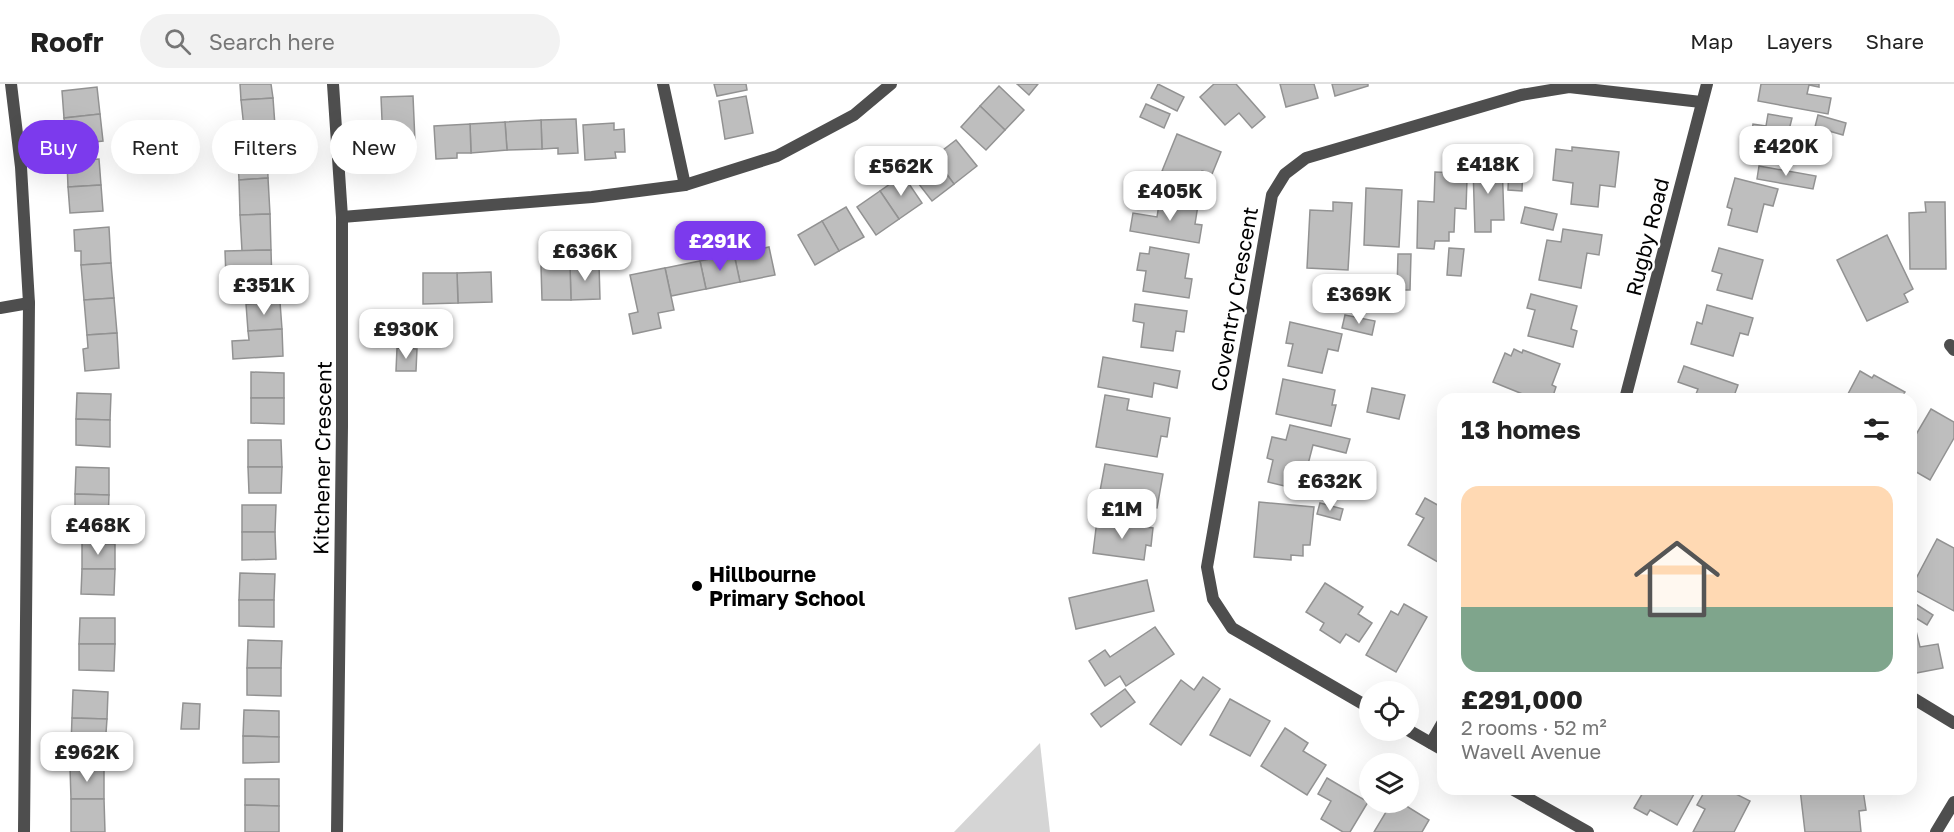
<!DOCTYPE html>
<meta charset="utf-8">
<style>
body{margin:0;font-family:"Golos Text",sans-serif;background:#f2f2f2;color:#222;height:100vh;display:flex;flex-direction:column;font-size:22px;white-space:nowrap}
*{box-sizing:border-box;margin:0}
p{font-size:20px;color:#767676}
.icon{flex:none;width:33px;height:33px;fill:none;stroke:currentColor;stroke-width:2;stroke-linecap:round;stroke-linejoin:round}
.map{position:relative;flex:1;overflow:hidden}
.sheet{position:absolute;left:1437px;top:309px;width:480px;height:402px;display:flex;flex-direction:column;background:#fff;border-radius:18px;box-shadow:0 6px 24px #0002}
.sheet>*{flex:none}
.top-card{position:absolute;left:18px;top:36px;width:570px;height:54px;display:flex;gap:12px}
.buttons{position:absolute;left:1359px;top:597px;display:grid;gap:12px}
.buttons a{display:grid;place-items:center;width:60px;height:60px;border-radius:50%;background:#fff;box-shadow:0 6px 24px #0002;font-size:30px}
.price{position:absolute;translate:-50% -51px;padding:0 14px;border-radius:12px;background:#fff;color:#222;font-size:20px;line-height:39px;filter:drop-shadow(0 2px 3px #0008)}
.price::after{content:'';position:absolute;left:50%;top:36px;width:18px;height:14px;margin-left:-9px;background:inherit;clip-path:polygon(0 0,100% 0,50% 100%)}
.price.current{background:#7c3aed;color:#fff}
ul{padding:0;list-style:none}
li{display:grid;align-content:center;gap:12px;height:318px;padding:0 24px}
li span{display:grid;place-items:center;height:186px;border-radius:18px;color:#555}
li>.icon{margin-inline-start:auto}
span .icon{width:108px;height:108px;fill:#fffc;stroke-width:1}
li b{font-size:26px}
h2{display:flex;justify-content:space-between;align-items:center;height:72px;padding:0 24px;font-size:26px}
.chip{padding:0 21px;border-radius:27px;background:#fff;box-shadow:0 6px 24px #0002;font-size:21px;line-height:54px}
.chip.current{background:#7c3aed;color:#fff}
header{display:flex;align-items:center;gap:36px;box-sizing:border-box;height:84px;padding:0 30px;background:#fff;border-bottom:2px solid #e0e0e0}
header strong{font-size:28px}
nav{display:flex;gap:33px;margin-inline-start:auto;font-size:21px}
.search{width:420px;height:54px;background:#f2f2f2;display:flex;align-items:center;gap:15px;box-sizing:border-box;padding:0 21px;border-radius:33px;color:#767676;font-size:22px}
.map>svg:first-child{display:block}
.green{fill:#d5d5d5}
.building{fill:#bebebe;stroke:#929292;stroke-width:1.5}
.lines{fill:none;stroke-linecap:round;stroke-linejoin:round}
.lane{stroke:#4e4e4e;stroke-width:12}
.street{stroke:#4e4e4e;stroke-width:12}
.poi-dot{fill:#000;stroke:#fff;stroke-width:2}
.labels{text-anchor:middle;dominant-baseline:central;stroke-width:5;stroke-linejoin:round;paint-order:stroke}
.street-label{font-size:21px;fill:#000;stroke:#fff}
.poi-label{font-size:21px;font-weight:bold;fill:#000;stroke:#fff;text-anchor:start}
</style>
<header>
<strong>Roofr</strong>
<div class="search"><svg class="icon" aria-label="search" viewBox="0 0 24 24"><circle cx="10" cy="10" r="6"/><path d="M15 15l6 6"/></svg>Search here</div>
<nav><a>Map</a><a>Layers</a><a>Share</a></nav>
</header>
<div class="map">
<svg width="1954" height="748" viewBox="0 0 1954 748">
<rect width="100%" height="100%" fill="#fff"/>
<polygon class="green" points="1040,659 1050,748 954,748"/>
<g class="building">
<polygon points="240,0 271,0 273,14 241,16"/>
<polygon points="714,0 746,0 747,6 717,12"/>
<polygon points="1017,0 1038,0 1029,11"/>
<polygon points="1158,0 1184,13 1177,27 1151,14"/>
<polygon points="1214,0 1236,0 1265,33 1252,44 1239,29 1225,41 1200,13"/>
<polygon points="1280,0 1314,0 1318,14 1286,23"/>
<polygon points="1332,0 1368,0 1368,2 1335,12"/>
<polygon points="1761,0 1819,0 1819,3 1809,1 1807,10 1831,14 1828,30 1758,17"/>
<polygon points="999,2 1024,26 1005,46 980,22"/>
<polygon points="97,3 100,30 64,34 62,7"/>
<polygon points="413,12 415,58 383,59 381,13"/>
<polygon points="746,12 753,49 725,55 719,17"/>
<polygon points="273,14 275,42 244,44 241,16"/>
<polygon points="1146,20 1170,30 1164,44 1140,33"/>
<polygon points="980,22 1005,46 986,66 961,43"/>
<polygon points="100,30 103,57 67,61 64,34"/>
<polygon points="1768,30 1792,34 1789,46 1799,48 1793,79 1742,71 1746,52 1751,53 1753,40 1766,42"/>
<polygon points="1818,31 1846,39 1843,51 1815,43"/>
<polygon points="576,35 578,69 558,70 558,64 542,65 541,36"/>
<polygon points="541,36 542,65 507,66 505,38"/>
<polygon points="505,38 507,66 471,69 470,40"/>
<polygon points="614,39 614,46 624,45 625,68 615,68 616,74 585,76 583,41"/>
<polygon points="470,40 471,69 457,69 457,74 436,75 434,42"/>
<polygon points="1177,50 1221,68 1212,90 1202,87 1196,101 1162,87"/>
<polygon points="956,56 977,82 954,100 934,73"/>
<polygon points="267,59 268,94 239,96 237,60"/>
<polygon points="1572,63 1619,68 1615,103 1600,101 1598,123 1571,120 1573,99 1553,96 1556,65 1572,67"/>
<polygon points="934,73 954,100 932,117 911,90"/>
<polygon points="99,75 101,101 68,103 67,77"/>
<polygon points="1502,77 1504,136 1491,136 1491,148 1475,148 1473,83 1485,82 1485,78"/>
<polygon points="1509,78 1523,79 1522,107 1508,106"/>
<polygon points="1759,82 1816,92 1813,105 1757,95"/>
<polygon points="1435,88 1456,89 1456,95 1467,95 1466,125 1455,124 1454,148 1449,148 1449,157 1435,157 1434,165 1417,164 1418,117 1434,118"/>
<polygon points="903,91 922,119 899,135 880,107"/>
<polygon points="268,94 270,130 240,131 239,96"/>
<polygon points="1735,94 1778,105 1773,122 1764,120 1757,148 1728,141 1732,125 1727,123"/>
<polygon points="101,101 103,127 70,129 68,103"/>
<polygon points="1366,104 1402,106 1399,163 1364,161"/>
<polygon points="880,107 899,135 876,151 857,123"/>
<polygon points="1160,114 1198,121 1195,140 1202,141 1199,159 1130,147 1133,129 1157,133"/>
<polygon points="1333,118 1352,119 1348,186 1307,184 1310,126 1333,127"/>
<polygon points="1925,118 1945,118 1946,185 1910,185 1909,129 1926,128"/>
<polygon points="846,123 864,153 839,167 822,137"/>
<polygon points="1525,123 1557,130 1553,146 1521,139"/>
<polygon points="270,130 271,166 242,167 240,131"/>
<polygon points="822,137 839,167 815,181 798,151"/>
<polygon points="109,143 111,179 81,181 81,167 75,167 74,146"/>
<polygon points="1563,145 1602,151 1599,171 1587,169 1581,204 1539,196 1547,156 1561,158"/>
<polygon points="1887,151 1913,205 1904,210 1908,218 1867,237 1837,176"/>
<polygon points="769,163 775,191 740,198 734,170"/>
<polygon points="1150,163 1189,170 1185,194 1192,195 1189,214 1143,207 1146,187 1137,186 1140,169 1149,170"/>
<polygon points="1449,164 1464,165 1461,192 1447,191"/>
<polygon points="1719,164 1763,176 1752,215 1717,206 1722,190 1712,187"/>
<polygon points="271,166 272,201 243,202 243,194 226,194 225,167"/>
<polygon points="734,170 740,198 706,205 700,177"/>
<polygon points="1398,170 1411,170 1410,206 1397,206"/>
<polygon points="700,177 706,205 671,212 665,184"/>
<polygon points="111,179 114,214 84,216 81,181"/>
<polygon points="599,180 600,215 571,216 570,181"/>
<polygon points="570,181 571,216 542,216 541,182"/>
<polygon points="665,184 674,226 658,229 661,244 633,250 629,230 638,228 630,191"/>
<polygon points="491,188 492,218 458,219 457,189"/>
<polygon points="423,189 457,189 458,219 423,220"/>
<polygon points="1531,210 1577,222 1571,245 1577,247 1573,263 1528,252 1535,226 1527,224"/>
<polygon points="114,214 117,249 87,251 84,216"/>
<polygon points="280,218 282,245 248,247 246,220"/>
<polygon points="1135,220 1187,227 1184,248 1176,247 1173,267 1141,263 1144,239 1133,237"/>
<polygon points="1707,221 1753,234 1748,251 1740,249 1733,272 1691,260 1697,238 1702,240"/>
<polygon points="1345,231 1375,237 1372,251 1342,244"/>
<polygon points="1290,238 1342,250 1338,267 1328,265 1322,289 1288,282 1293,260 1286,259"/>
<polygon points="282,245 283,272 233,275 232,257 249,256 248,247"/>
<polygon points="117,249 119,284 85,287 83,265 88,264 87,251"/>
<polygon points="397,264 417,265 416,287 396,287"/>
<polygon points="1514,265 1522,269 1523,266 1560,280 1552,301 1556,303 1552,315 1535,315 1493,298 1505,269 1511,272"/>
<polygon points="1103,273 1180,287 1177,304 1154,299 1152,313 1098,303"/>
<polygon points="1684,282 1738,301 1734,312 1742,315 1694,315 1698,305 1678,298"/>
<polygon points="1860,287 1872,294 1874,291 1905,308 1900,315 1858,315 1848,310"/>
<polygon points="251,288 284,289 284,314 251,314"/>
<polygon points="1283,295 1335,306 1332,321 1336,321 1331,342 1276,330"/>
<polygon points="1372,304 1405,311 1399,335 1367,328"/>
<polygon points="77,309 111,310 110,336 76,335"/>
<polygon points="1105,311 1129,315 1127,326 1170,334 1167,353 1161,352 1157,373 1096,363"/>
<polygon points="251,314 284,314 284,340 251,339"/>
<polygon points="1931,325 1954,338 1954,354 1930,396 1911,385 1911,359"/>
<polygon points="76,335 110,336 110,363 76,361"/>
<polygon points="1290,341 1350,355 1346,369 1313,361 1307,384 1323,388 1318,410 1268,398 1273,376 1267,374 1272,353 1286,356"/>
<polygon points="248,356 281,356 282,383 248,383"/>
<polygon points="1105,380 1163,390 1157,424 1109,416 1110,409 1100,407"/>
<polygon points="76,383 109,384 109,411 75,410"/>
<polygon points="248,383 282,383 281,409 249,409"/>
<polygon points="75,410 109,411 108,438 75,438"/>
<polygon points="1425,414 1443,424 1443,481 1408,461 1424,434 1416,430"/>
<polygon points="1259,418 1314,423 1310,461 1303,461 1303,472 1291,471 1291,476 1254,473"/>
<polygon points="1320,419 1343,425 1340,436 1317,430"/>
<polygon points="242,421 276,421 275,448 242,448"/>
<polygon points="1097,436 1153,444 1151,462 1146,461 1144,476 1093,469"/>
<polygon points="242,448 275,448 276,475 242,476"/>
<polygon points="1937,455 1954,464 1954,527 1911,504"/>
<polygon points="82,459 115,460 115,485 82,485"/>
<polygon points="82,485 115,485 114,511 81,510"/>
<polygon points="240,489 275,490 274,516 239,516"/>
<polygon points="1147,496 1154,527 1076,545 1069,514"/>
<polygon points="1325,499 1363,523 1358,530 1372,539 1359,558 1346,550 1340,559 1320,546 1324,539 1306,528"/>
<polygon points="239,516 274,516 274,543 239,542"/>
<polygon points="1911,517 1933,531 1927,541 1911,531"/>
<polygon points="1404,520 1427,533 1396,588 1366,571 1391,527 1398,531"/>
<polygon points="80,534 115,534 115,560 79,560"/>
<polygon points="1155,543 1174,570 1126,602 1120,592 1105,602 1089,577 1105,566 1110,573"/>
<polygon points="1915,543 1920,563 1938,560 1943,584 1911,590 1911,544"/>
<polygon points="248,556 282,557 281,584 247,584"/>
<polygon points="79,560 115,560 114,587 79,586"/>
<polygon points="247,584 281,584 281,612 247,611"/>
<polygon points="1203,593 1220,605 1181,661 1150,640 1181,596 1194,606"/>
<polygon points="1125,605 1135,618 1101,643 1091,630"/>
<polygon points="73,606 108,608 107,635 72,634"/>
<polygon points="1230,615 1270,637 1250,672 1210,651"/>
<polygon points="183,619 200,620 199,645 181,645"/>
<polygon points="244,626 279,627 279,653 243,652"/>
<polygon points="72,634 107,635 105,663 71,661"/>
<polygon points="1285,644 1308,659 1303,667 1326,681 1307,711 1261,682"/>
<polygon points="243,652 279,653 279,678 243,679"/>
<polygon points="104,682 104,715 71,715 70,683"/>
<polygon points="1327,694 1368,718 1350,748 1343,748 1321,735 1331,717 1318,710"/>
<polygon points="245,695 279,695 279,722 245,721"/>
<polygon points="1645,705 1685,705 1694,710 1677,741 1650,726 1647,731 1634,724"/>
<polygon points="1706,705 1726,705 1750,717 1734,748 1693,748 1705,725 1697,721"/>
<polygon points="1800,705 1837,705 1838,709 1863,706 1866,726 1859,727 1861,748 1805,748"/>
<polygon points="71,715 104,715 105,748 71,748"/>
<polygon points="1392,718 1400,718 1429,736 1422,748 1374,748"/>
<polygon points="245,721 279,722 279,748 245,748"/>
</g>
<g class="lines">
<polyline class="lane" points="1911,613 1954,639"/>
<g class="street">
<polyline points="11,0 21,83 29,219 24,748"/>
<polyline points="333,0 342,133 342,342 337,748"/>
<polyline points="663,0 685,101"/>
<polyline points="342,133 592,113 685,101 777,72 854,31 891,0"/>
<polyline points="0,224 29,219"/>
<polyline points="1950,261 1954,266"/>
<polyline points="1625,315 1707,0"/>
<polyline points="1370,624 1232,544 1213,515 1207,483 1272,111 1285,90 1306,74 1521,11 1569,3 1701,18"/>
<polyline points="1408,646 1443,666"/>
<polyline points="1431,659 1443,638"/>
<polyline points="1512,705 1588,748"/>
<polyline points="1936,748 1954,718"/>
</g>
</g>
<circle class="poi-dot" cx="697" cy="502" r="6"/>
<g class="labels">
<g class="street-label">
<text transform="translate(1647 153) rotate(-76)">Rugby Road</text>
<text transform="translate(1234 215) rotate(-80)">Coventry Crescent</text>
<text transform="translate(322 374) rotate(-89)">Kitchener Crescent</text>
</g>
<g class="poi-label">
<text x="709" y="490">Hillbourne<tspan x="709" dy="24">Primary School</tspan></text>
</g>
</g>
</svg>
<div class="buttons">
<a><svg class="icon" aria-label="locate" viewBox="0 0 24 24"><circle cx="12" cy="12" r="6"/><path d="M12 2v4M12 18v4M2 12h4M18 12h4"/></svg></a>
<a><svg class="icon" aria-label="layers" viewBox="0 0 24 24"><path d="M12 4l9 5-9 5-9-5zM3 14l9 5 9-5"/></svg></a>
</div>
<b class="price" style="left:1786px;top:93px">£420K</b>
<b class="price" style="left:1488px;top:111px">£418K</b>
<b class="price" style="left:901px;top:113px">£562K</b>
<b class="price" style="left:1170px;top:138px">£405K</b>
<b class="price current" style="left:720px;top:188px">£291K</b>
<b class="price" style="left:585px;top:198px">£636K</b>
<b class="price" style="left:264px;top:232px">£351K</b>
<b class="price" style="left:1359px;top:241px">£369K</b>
<b class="price" style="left:406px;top:276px">£930K</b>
<b class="price" style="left:1330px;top:428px">£632K</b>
<b class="price" style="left:1122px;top:456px">£1M</b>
<b class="price" style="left:98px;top:472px">£468K</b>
<b class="price" style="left:87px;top:699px">£962K</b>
<div class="top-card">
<a class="chip current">Buy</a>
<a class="chip">Rent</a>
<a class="chip">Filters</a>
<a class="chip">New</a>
</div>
<section class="sheet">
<h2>13 homes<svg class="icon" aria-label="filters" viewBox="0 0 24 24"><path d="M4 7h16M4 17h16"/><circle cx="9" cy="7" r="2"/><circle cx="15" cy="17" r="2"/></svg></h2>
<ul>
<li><span style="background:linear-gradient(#ffd9b3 65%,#7fa58c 0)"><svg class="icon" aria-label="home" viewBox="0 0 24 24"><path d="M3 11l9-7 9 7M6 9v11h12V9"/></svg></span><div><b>£291,000</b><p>2 rooms · 52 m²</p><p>Wavell Avenue</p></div></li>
</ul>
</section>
</div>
